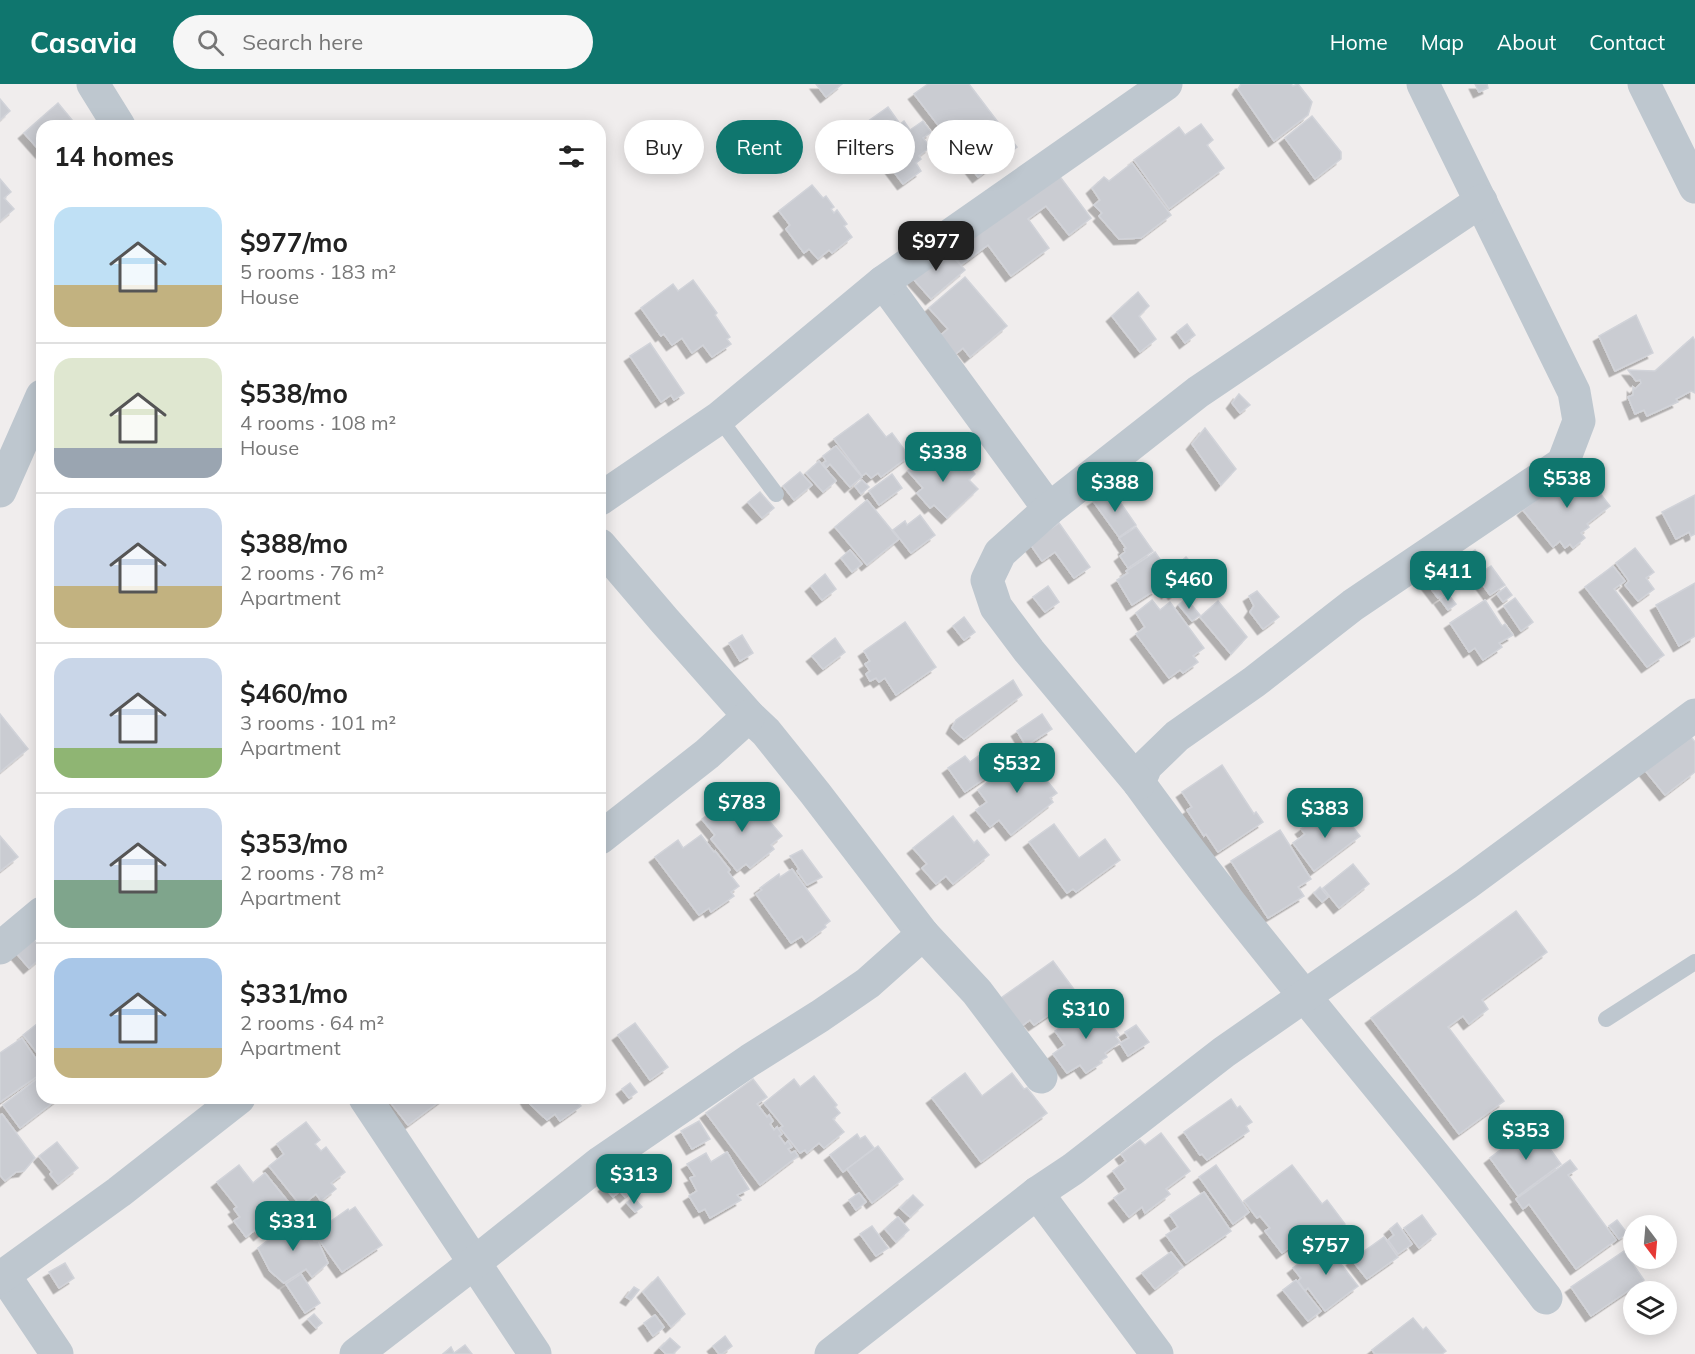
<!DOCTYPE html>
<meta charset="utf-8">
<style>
body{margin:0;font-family:Mulish,sans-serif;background:#f6f6f6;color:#222;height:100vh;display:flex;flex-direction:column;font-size:22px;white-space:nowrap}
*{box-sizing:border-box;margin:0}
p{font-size:20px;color:#767676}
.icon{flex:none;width:33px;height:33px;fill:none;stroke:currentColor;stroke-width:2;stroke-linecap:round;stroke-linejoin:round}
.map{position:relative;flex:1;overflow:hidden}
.panel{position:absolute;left:36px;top:36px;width:570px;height:984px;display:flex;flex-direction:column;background:#fff;border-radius:18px;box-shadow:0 3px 15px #0003}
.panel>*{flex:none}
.hud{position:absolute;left:624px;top:36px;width:570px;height:54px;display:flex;gap:12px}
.needle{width:39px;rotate:164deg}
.buttons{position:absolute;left:1623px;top:1131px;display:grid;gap:12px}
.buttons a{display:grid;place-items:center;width:54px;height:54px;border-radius:50%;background:#fff;box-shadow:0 3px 15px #0003;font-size:30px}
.price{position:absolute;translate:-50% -51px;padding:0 14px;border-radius:12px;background:#0f766e;color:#fff;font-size:20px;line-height:39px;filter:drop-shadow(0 2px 3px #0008)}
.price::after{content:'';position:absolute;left:50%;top:36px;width:18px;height:14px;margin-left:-9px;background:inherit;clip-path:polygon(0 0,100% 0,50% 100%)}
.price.active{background:#222;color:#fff}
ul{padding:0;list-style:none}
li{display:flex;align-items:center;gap:18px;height:150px;padding:0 18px}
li+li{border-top:2px solid #e0e0e0}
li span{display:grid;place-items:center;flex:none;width:168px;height:120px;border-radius:18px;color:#555}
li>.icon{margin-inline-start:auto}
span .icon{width:72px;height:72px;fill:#fffc;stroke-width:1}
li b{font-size:26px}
h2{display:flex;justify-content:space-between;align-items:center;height:72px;padding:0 18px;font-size:26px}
.tag{padding:0 21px;border-radius:27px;background:#fff;box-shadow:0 3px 15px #0003;font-size:21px;line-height:54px}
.tag.active{background:#0f766e;color:#fff}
header{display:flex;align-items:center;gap:36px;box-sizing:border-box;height:84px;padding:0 30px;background:#0f766e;color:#fff}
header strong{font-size:28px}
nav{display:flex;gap:33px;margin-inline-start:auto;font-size:21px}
.search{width:420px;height:54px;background:#f6f6f6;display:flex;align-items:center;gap:15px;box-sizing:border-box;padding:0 21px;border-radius:33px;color:#767676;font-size:22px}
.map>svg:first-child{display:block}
.building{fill:#caccd2;stroke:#d1d3d9;stroke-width:1.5;filter:url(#shadow)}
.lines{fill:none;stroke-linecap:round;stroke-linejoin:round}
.lane{stroke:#bec7cf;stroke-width:16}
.street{stroke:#bec7cf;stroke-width:33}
</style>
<header>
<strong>Casavia</strong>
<div class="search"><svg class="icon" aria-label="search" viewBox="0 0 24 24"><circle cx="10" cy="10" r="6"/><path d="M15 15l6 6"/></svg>Search here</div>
<nav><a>Home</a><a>Map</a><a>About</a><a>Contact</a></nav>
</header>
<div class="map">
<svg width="1695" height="1270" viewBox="0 0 1695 1270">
<defs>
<filter id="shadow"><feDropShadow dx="-5.5" dy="5.5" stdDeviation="0" flood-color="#0004"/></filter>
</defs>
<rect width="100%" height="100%" fill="#f0eded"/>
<g class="building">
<polygon points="816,0 842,0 826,13"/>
<polygon points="928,0 969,0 1017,63 978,93 914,10"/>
<polygon points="1241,0 1291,0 1293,2 1298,0 1312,18 1308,31 1274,57 1238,5"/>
<polygon points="1475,0 1487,0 1488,4 1479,8"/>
<polygon points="0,15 10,27 0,36"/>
<polygon points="58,19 77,42 42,42 41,68 24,49"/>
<polygon points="888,23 900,40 904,37 910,46 923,37 931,48 923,54 930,63 919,72 921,75 916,79 921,87 903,100 860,43"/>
<polygon points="1312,32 1341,68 1341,75 1315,95 1285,54"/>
<polygon points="1201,40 1213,56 1207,61 1224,84 1169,125 1134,76 1179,43 1185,51"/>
<polygon points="1132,79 1171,131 1141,154 1119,155 1099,132 1102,129 1094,121 1100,116 1092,104 1104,93 1109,97"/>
<polygon points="1055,86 1091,134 1069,151 1046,122 1028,135 1049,164 1011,192 988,161 961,181 949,165"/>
<polygon points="0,95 11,108 4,114 14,125 0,137"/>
<polygon points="812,101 823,114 826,112 834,123 831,125 834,129 837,126 847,140 844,142 852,153 832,169 829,166 818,175 809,165 804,169 786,145 790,141 779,127"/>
<polygon points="942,161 965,186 931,215 908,189"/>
<polygon points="965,193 1007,242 970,273 963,264 952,273 936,255 948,245 929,224"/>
<polygon points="693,196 717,229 715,231 730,253 727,255 731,260 712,273 703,261 692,269 682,254 672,261 664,250 661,252 641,224 673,200 678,207"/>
<polygon points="1138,208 1149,222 1139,232 1156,255 1140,268 1112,232"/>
<polygon points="1636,231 1653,269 1615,287 1599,252"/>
<polygon points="1187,240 1195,251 1185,259 1177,248"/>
<polygon points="1693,253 1695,257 1695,309 1691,307 1676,315 1678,318 1647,332 1644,326 1635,330 1628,313 1633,311 1633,303 1635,305 1641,299 1640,296 1636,297 1628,286 1655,287"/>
<polygon points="650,259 684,309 674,316 671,311 661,318 630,272"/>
<polygon points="1239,310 1250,321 1240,329 1232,319"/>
<polygon points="868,330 886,353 892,349 909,372 881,393 878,389 871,394 866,389 862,392 834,355"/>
<polygon points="1205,344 1236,385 1221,401 1192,360"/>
<polygon points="836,362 862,393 850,403 830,380 826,384 823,379 826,377 823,372"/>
<polygon points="946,367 956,378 954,379 962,387 967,381 975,390 969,396 978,405 947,434 934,421 930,424 917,409 923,404 908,387 928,368 936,377"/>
<polygon points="819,377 836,397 823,408 806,389"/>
<polygon points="1579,382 1610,422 1587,440 1589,443 1581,449 1585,454 1573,464 1570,460 1565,464 1560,457 1553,463 1523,426"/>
<polygon points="800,388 812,401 794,416 783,402"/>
<polygon points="892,390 902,404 879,421 869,407"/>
<polygon points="862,396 869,403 861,410 855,402"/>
<polygon points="1111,405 1136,441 1119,453 1093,417"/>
<polygon points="760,408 774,424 762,434 748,418"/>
<polygon points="1695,411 1695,450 1691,452 1689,448 1676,455 1662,428"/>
<polygon points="867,416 899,455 867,481 835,443"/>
<polygon points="920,431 935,451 911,469 893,446 905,437 907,441"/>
<polygon points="1059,439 1090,483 1074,494 1055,468 1042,477 1030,460"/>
<polygon points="1136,443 1153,467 1128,484 1120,472 1125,468 1124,465 1126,464 1119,454"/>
<polygon points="1450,464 1470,491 1438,514 1418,488"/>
<polygon points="1635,464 1654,488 1646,494 1654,505 1638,517 1625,501 1629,497 1616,479"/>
<polygon points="850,466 862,480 852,488 841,474"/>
<polygon points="1475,466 1484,479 1471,488 1462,475"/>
<polygon points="1155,468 1170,490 1154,501 1157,505 1132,521 1117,496 1128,489 1126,487"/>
<polygon points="1186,473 1200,488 1174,510 1170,505 1167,509 1160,502 1175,490 1171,486"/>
<polygon points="1491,482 1505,501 1490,511 1476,492"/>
<polygon points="1613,482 1625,497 1614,505 1664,571 1647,583 1585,503"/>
<polygon points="825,490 836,505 822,516 811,502"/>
<polygon points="1695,499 1695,552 1679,562 1656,521"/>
<polygon points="1048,502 1059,518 1045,528 1033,513"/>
<polygon points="1506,503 1512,511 1503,518 1497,510"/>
<polygon points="1257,507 1279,533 1263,545 1250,528 1254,522 1249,512"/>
<polygon points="1448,510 1456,520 1448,526 1440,515"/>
<polygon points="1186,514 1200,531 1192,537 1179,521"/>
<polygon points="1515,514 1533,538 1521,547 1504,522"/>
<polygon points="1152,516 1160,526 1170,518 1204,564 1193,572 1198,578 1183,589 1180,586 1169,594 1136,550 1145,543 1136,529"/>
<polygon points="1485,516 1502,542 1505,540 1513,551 1499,559 1502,563 1483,576 1475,564 1469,568 1450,539"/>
<polygon points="1218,517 1247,553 1231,570 1200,533"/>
<polygon points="964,533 975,548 964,556 953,542"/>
<polygon points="905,538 936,583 896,611 885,594 879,598 876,594 870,597 866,590 870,587 865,580 870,577 864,567"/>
<polygon points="742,551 753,569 740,577 729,559"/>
<polygon points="835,554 845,568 823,585 812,572"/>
<polygon points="1013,596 1022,611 964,655 952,644 956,636"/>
<polygon points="0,630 28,665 0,688"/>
<polygon points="1042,630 1052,645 1026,662 1017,647"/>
<polygon points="1688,649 1695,658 1695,688 1665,711 1644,685"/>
<polygon points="1024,669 1032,678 1038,673 1049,688 1044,693 1057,709 1050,714 1053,718 1011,751 999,736 990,743 976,726 987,718 978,706"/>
<polygon points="981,670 994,688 965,708 948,684 965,672 970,678"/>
<polygon points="1222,681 1254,730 1256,728 1263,738 1218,768 1206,750 1204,752 1187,726 1192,723 1182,708"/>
<polygon points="744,711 758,728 760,726 782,752 771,761 774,765 750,784 746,780 737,787 711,755 715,751 702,735 724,718 729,724"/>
<polygon points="1340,726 1360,752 1314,787 1293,759 1305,750 1301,745 1320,731 1325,738"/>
<polygon points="953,732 974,759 977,756 989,771 953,800 946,792 936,800 922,784 927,780 913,764"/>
<polygon points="1054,740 1079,774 1105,755 1120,776 1076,808 1073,805 1067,809 1029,758"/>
<polygon points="1280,746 1311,795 1298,803 1304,812 1268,834 1231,777"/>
<polygon points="701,751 714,768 715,767 730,786 728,788 739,802 731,808 734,812 711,828 709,824 699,831 655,773 678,756 683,764"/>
<polygon points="0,752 18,773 0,787"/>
<polygon points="802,766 822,793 807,801 797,787 799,785 790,772"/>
<polygon points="1353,780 1369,800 1339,824 1323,804"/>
<polygon points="792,785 830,837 825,841 826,843 806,858 802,852 791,859 756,810 762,806 760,804 779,790 780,793"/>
<polygon points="1320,803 1328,813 1322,818 1314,809"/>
<polygon points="1516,827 1547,868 1482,916 1488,925 1469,940 1463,932 1448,943 1504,1017 1459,1050 1371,934"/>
<polygon points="34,856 42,865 42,873 29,884 17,870"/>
<polygon points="1053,877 1076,908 1063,917 1065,920 1034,941 1030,936 1015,947 994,919"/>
<polygon points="1096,919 1119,951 1116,953 1120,958 1105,969 1107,973 1100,977 1101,979 1086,989 1080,981 1067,989 1053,970 1065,961 1055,947"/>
<polygon points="42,936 42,975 23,951"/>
<polygon points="635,939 668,983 650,996 618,951"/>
<polygon points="1136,941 1149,958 1128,972 1120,959 1129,954 1125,948"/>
<polygon points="22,954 42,984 42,989 0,1018 0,969"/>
<polygon points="965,989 982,1012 1012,989 1024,1005 1027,1004 1047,1029 981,1078 932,1014"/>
<polygon points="42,991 42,1014 59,1014 20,1044 3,1021"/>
<polygon points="814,992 837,1021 835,1023 840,1029 833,1035 844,1048 824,1064 819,1059 807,1069 805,1066 800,1069 780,1044 783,1042 764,1019 794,995 800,1003"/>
<polygon points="753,995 767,1013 757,1020 767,1033 769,1031 773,1037 770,1040 774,1046 777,1043 782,1050 779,1052 785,1060 788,1057 792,1063 788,1065 791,1069 795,1067 798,1072 760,1101 706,1029"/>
<polygon points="630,999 637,1008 629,1014 622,1005"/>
<polygon points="387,1014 444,1014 408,1041"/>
<polygon points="526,1014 578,1014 575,1016 581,1022 560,1037 555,1030 547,1036 529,1019"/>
<polygon points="1231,1015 1237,1024 1240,1022 1252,1038 1246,1042 1249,1047 1207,1076 1202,1070 1200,1071 1184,1048"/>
<polygon points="2,1030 35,1074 24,1087 16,1088 5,1097 0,1091 0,1031"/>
<polygon points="699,1037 710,1055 692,1065 681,1047"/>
<polygon points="306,1038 320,1056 315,1060 321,1067 326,1063 345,1088 331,1099 336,1105 321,1117 316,1110 301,1122 269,1082 284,1070 277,1060"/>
<polygon points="1533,1041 1561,1080 1518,1112 1490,1074"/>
<polygon points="1161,1049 1190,1087 1166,1105 1170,1110 1145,1129 1142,1123 1129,1133 1114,1114 1126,1105 1113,1087 1126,1077 1121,1070 1140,1056 1145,1061"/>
<polygon points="857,1050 860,1055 865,1052 874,1064 843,1088 830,1071"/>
<polygon points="57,1058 78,1084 58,1100 50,1090 52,1088 39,1072"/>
<polygon points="878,1062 903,1095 872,1119 847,1085"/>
<polygon points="727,1068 749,1105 737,1111 741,1116 710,1134 705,1125 699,1128 689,1112 697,1107 690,1094 695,1092 687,1080 706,1069 711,1078"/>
<polygon points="636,1076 649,1092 625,1113 620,1107 613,1113 604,1102"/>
<polygon points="1570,1076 1577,1085 1568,1091 1616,1156 1576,1185 1529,1120 1523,1125 1516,1115"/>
<polygon points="239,1081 253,1099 265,1089 290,1120 271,1135 274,1139 259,1151 255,1146 246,1153 234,1137 240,1133 234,1125 237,1123 217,1098"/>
<polygon points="1216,1081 1249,1128 1233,1140 1199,1093"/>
<polygon points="1292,1081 1322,1120 1327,1116 1345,1140 1324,1154 1326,1157 1309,1169 1307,1165 1300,1170 1293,1161 1282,1169 1265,1147 1270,1144 1260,1132 1257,1134 1244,1117"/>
<polygon points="1204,1108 1231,1147 1186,1179 1166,1151 1178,1143 1170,1131"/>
<polygon points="859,1109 866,1118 856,1126 849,1116"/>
<polygon points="913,1111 923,1121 910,1133 900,1124"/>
<polygon points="633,1113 642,1123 635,1128 627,1119"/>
<polygon points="355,1123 382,1161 342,1188 317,1153 322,1150 313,1137 325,1128 331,1137 348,1125 349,1127"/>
<polygon points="302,1130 314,1157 318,1157 328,1179 312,1193 306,1185 284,1199 270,1187 258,1164"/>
<polygon points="1422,1131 1436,1150 1419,1164 1404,1144"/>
<polygon points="898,1133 909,1146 896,1158 885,1145"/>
<polygon points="1617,1136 1627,1149 1619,1155 1609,1142"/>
<polygon points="1397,1139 1412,1160 1398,1170 1388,1156 1394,1151 1390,1145"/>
<polygon points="872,1142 888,1164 876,1172 860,1150"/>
<polygon points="1384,1153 1398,1173 1367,1195 1352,1176"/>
<polygon points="1330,1156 1346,1176 1341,1180 1358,1202 1325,1227 1308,1204 1305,1207 1298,1197 1301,1194 1293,1184"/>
<polygon points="1624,1167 1644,1196 1591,1232 1571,1203"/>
<polygon points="1171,1168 1183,1183 1155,1205 1142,1189"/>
<polygon points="65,1179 74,1194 59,1204 49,1188"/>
<polygon points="301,1190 320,1219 305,1229 286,1200"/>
<polygon points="658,1193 685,1230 671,1243 643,1208"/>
<polygon points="1296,1196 1321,1227 1308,1237 1283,1206"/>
<polygon points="634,1203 639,1206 631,1216 626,1213"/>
<polygon points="314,1230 322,1239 316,1244 308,1235"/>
<polygon points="655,1231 664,1243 653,1252 644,1239"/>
<polygon points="1413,1234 1423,1246 1426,1243 1446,1267 1442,1270 1375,1270 1372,1266"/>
<polygon points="725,1252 732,1262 722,1270 719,1270 713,1262"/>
<polygon points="670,1254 680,1263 673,1270 666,1270 660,1264"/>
<polygon points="465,1261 472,1270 443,1270 451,1263 454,1269"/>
</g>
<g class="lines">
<g class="lane">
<polyline points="719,334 776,410"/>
<polyline points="1606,935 1695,878"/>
</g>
<g class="street">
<polyline points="93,0 119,42"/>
<path d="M1423 0 1574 308 1579 337 1563 379 1353 521 1254 598 1177 652 1146 682 1139 699C1236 833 1344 959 1448 1088 1481 1129 1514 1172 1546 1214"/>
<polyline points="1644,0 1695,103"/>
<polyline points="883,198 1049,425"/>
<polyline points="0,407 42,312"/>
<polyline points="600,415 719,334 883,198 1166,0"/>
<polyline points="600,461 664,536 749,632 766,648 815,709 923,850"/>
<polyline points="1139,699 1029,567 996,523 987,496 1000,469 1049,425 1198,308 1481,117"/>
<polyline points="600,754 707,670 749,632"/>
<polyline points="0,864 42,829"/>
<polyline points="365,1014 535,1270"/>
<polyline points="1037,1109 1157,1270"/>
<polyline points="4,1191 57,1270"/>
<polyline points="0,1194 119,1108 239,1014"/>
<polyline points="356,1270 474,1179 601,1078 750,976 820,932 868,899 923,850 977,908 1041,993"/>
<polyline points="831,1270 1037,1109 1073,1085 1224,968 1466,800 1695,631"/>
</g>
</g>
</svg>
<div class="buttons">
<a><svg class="needle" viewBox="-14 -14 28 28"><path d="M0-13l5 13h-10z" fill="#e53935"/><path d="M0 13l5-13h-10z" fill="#767676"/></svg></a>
<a><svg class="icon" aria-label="layers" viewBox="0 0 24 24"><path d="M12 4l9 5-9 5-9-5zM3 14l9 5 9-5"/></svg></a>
</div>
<b class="price active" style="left:936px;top:188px">$977</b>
<b class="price" style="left:943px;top:399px">$338</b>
<b class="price" style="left:1567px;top:425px">$538</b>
<b class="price" style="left:1115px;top:429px">$388</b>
<b class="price" style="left:1448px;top:518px">$411</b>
<b class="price" style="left:1189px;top:526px">$460</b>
<b class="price" style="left:1017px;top:710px">$532</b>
<b class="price" style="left:742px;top:749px">$783</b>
<b class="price" style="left:1325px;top:755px">$383</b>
<b class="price" style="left:1086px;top:956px">$310</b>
<b class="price" style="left:1526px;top:1077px">$353</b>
<b class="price" style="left:634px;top:1121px">$313</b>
<b class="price" style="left:293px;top:1168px">$331</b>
<b class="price" style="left:1326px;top:1192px">$757</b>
<div class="hud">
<a class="tag">Buy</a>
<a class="tag active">Rent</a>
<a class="tag">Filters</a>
<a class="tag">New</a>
</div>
<section class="panel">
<h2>14 homes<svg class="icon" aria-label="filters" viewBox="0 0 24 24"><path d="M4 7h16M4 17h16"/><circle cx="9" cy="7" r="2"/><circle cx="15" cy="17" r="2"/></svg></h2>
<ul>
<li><span style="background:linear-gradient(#bfe0f5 65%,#c2b280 0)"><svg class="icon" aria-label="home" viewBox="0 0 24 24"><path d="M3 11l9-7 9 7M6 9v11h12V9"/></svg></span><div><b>$977/mo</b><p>5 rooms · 183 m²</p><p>House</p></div></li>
<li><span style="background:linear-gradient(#dfe7d0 75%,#9aa5b1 0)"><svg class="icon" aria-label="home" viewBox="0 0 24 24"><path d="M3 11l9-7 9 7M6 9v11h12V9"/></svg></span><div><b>$538/mo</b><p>4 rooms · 108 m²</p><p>House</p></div></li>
<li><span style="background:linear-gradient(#c9d6e8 65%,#c2b280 0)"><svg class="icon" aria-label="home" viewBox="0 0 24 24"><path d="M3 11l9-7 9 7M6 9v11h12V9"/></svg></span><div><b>$388/mo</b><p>2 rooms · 76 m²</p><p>Apartment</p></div></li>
<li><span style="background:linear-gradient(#c9d6e8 75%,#8fb573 0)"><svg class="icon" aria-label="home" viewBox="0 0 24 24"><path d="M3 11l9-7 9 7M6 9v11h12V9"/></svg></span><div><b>$460/mo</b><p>3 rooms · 101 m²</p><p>Apartment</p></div></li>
<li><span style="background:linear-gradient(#c9d6e8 60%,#7fa58c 0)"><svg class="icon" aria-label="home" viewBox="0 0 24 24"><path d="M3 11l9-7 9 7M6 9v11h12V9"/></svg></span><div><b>$353/mo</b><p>2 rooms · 78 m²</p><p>Apartment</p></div></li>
<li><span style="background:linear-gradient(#a9c7e8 75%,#c2b280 0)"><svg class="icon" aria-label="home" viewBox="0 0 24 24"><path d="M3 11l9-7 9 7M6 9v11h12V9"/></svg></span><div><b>$331/mo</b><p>2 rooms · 64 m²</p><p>Apartment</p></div></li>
</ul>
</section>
</div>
